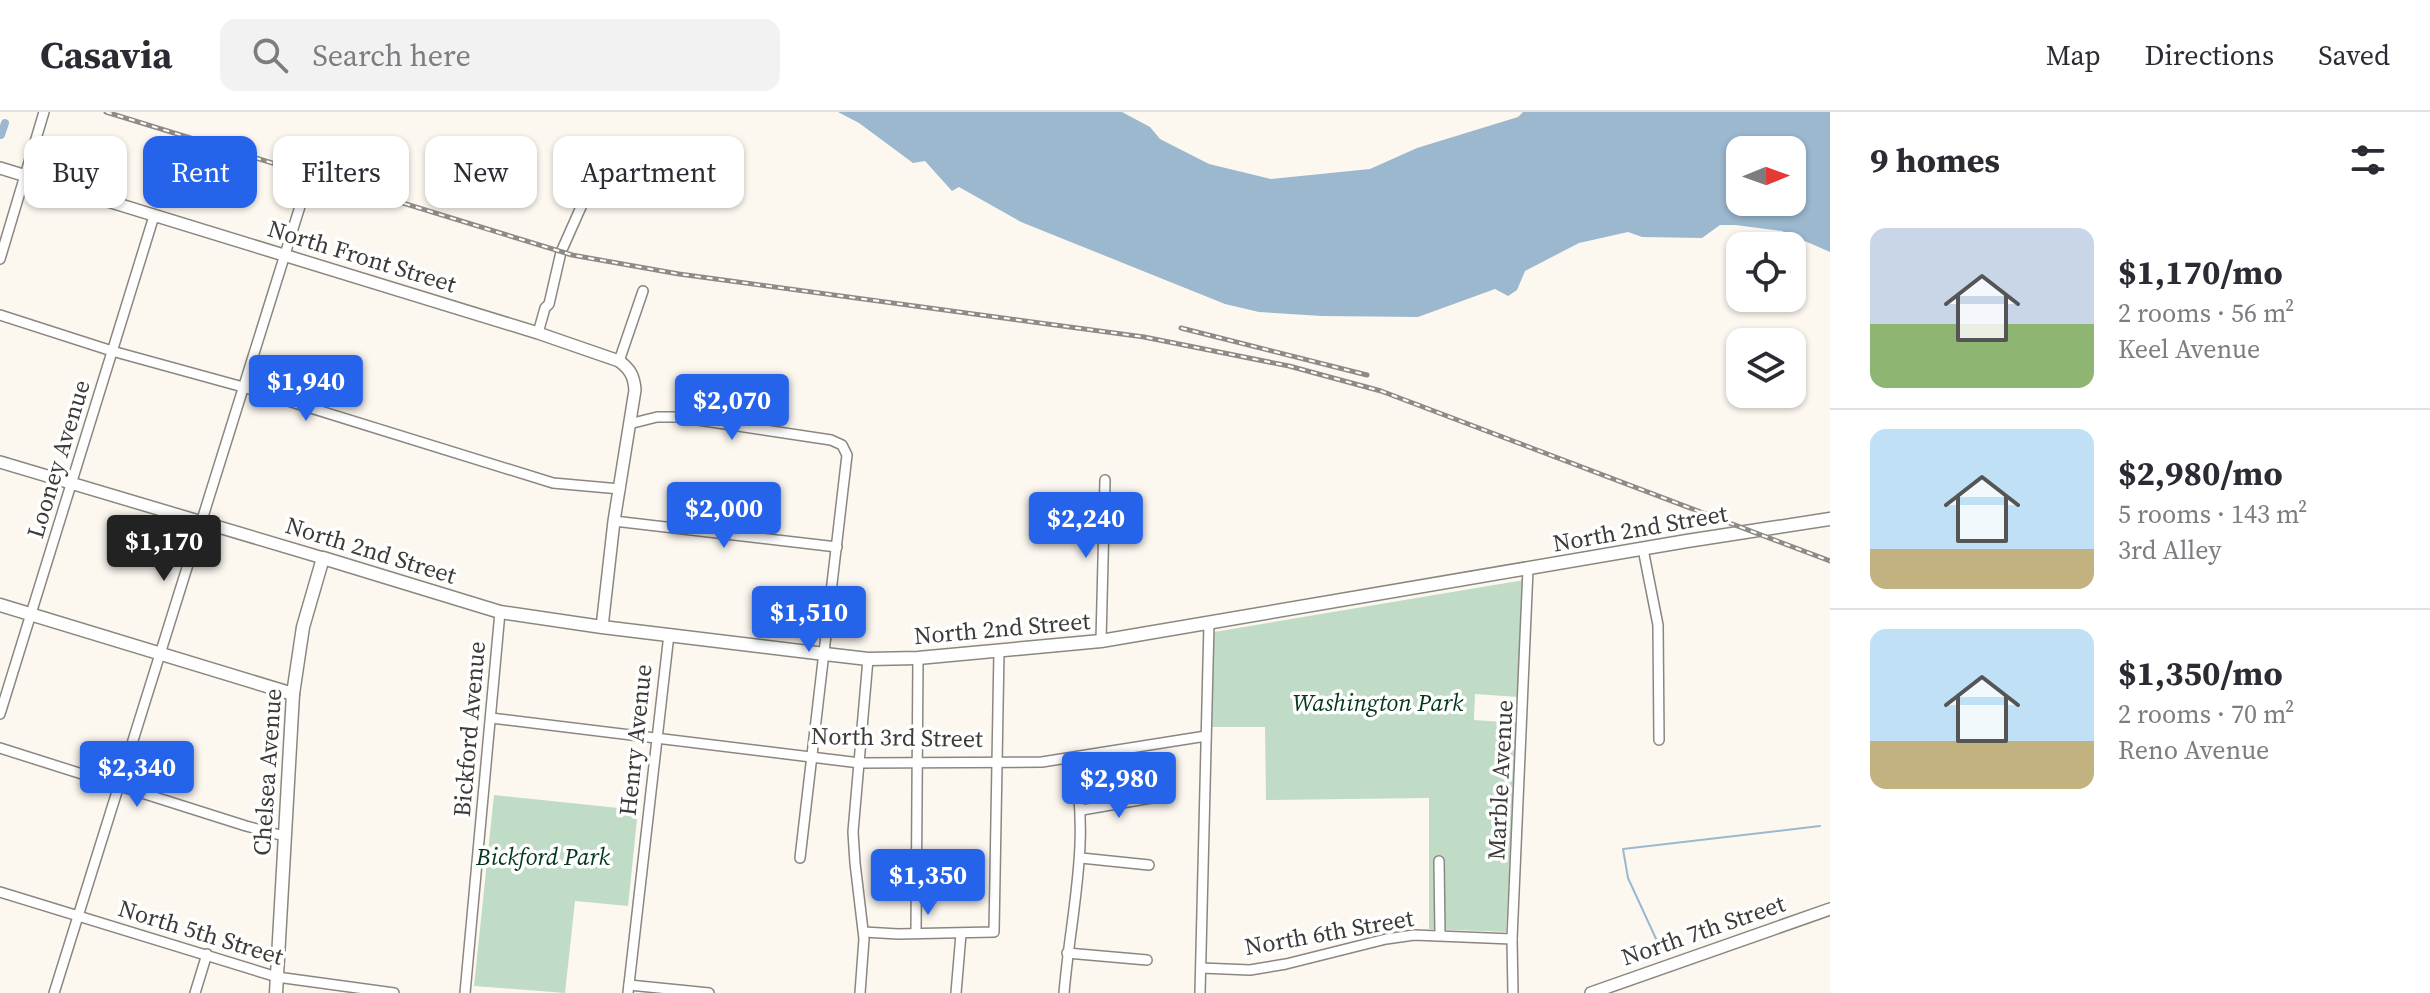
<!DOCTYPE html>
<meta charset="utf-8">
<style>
body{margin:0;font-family:"Source Serif 4",serif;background:#f2f2f3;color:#2b2b33;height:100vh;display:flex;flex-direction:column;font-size:30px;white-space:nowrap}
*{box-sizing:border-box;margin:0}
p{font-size:26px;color:#7c7c81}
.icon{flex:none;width:44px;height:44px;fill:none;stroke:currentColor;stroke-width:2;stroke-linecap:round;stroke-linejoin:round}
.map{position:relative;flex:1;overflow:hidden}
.panel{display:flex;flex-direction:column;background:#fff;width:600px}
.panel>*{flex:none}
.top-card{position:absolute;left:24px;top:24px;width:760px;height:72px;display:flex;gap:16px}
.needle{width:52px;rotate:89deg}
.controls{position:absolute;left:1726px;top:24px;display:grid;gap:16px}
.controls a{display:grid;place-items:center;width:80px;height:80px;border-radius:16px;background:#fff;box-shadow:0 2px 6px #0004;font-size:40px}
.price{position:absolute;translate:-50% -68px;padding:0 18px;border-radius:8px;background:#2563eb;color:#fff;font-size:26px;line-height:52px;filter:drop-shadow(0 2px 4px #0008)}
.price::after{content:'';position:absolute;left:50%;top:48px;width:24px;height:18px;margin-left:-12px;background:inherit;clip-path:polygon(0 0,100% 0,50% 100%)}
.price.active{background:#222;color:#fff}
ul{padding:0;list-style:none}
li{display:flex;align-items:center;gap:24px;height:200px;padding:0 40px}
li+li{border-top:2px solid #e1e1e2}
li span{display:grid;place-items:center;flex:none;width:224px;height:160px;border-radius:16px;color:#555}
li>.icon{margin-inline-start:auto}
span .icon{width:96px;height:96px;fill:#fffc;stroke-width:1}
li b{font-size:34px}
h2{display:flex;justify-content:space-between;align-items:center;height:96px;padding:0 40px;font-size:34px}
.pill{padding:0 28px;border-radius:16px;background:#fff;box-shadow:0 2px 6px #0004;font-size:28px;line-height:72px}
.pill.active{background:#2563eb;color:#fff}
header{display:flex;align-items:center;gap:48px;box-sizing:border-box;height:112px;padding:0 40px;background:#fff;border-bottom:2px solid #e1e1e2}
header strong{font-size:38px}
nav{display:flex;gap:44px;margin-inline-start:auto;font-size:28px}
.search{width:560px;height:72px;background:#f2f2f3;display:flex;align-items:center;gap:20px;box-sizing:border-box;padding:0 28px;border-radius:16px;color:#7c7c81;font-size:30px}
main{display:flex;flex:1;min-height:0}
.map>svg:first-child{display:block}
.green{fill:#c0dcc7}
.water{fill:#9bb8cf;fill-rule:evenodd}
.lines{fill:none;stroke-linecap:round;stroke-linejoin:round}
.stream{stroke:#9bb8cf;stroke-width:2}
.canal{stroke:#9bb8cf;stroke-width:8}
.minor-casing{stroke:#8b8780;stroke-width:12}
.tertiary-casing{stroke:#8b8780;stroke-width:14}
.secondary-casing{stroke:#8b8780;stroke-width:15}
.minor{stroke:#fff;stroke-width:9}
.tertiary{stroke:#fff;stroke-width:11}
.secondary{stroke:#fff;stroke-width:12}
.rail-casing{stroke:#8e8b86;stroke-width:5}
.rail{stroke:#fff;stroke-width:2;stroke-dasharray:6;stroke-linecap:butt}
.labels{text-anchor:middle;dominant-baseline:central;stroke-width:7;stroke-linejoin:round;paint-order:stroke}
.street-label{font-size:24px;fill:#3d3b38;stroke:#fff}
.park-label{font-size:24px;font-style:italic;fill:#01381b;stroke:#fff}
</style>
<header>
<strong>Casavia</strong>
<div class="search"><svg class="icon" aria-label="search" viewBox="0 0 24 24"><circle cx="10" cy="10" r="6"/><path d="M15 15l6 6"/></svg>Search here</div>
<nav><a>Map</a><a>Directions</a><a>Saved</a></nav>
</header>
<main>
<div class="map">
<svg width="1830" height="881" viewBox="0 0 1830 881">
<rect width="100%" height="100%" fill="#fcf8f0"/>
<g class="green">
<polygon points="1524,468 1518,585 1475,582 1474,608 1517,611 1506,820 1429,817 1429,686 1266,688 1265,615 1212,615 1214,520"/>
<polygon points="494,683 638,698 628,794 575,789 565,881 474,874"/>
</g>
<path class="water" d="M838 0H1122L1150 15 1160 27 1209 52 1271 67 1370 57 1417 36 1518 5 1523 0H1830V140L1782 119 1735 113H1720L1702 126 1642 125 1628 120 1579 131 1525 159 1517 178 1508 184 1495 177 1418 205 1322 204 1259 200 1225 192 1021 110 959 75 952 79 925 49 913 51 859 11ZM1740 38H1792V90H1740Z"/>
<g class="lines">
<polyline class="stream" points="1663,842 1628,766 1623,737 1820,714"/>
<polyline class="canal" points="1,23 5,11"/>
<g class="minor-casing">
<g id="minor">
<polyline points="0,147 44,0"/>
<polyline points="0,203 112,239 243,275 553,371 620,377"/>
<polyline points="538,221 545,196 549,192 561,140 581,95 584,69"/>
<polyline points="619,249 643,179"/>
<polyline points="629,312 657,305 678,305 831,328 842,333 847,343 800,746"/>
<polyline points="614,409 837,435"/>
<polyline points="1643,437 1658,513 1659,628"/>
<polyline points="1101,529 1105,368"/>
<polyline points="0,602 154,104"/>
<polyline points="491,606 860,651 1042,650 1206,624"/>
<polyline points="0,636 246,714 284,724"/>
<polyline points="1082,698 1151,686"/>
<polyline points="1081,746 1149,753"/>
<polyline points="1439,749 1440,823"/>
<polyline points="0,780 277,865 394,881"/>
<polyline points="864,820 898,822 994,820 999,539"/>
<polyline points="916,821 918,546"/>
<polyline points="1067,841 1147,848"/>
<polyline points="1201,856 1250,858 1286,852 1386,827 1414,823 1512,827"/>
<polyline points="629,873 709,881"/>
<polyline points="54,881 307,72"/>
<polyline points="195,881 207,842"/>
<polyline points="465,881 500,500"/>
<polyline points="628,881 669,522"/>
<polyline points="860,881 864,827 855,751 853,720 868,547"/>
<polyline points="956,881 961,822"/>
<path d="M1064 881C1071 798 1091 730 1073 646"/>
<polyline points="1200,881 1209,511"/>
<polyline points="1513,881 1512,827 1528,457"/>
</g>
</g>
<g class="tertiary-casing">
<g id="tertiary">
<path d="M0 56 538 221 619 249C630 257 634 264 635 278L614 409 602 515"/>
<polyline points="0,350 323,446"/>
<polyline points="1591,881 1830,797"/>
</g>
</g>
<g class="secondary-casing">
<g id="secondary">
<polyline points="0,493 293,582"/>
<polyline points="276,881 293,582 303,515 323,446 500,500 602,515 825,542 868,547 918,546 1101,529 1687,429 1830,407"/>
</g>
</g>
<use href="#minor" class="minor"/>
<use href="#tertiary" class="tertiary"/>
<use href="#secondary" class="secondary"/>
<g class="rail-casing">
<g id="rail">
<polyline points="106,0 572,143 679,162 1144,225 1289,254 1381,279 1830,449"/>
<polyline points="1181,216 1367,263"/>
</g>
</g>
<use href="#rail" class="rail"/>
</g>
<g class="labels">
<g class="street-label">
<text transform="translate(362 144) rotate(17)">North Front Street</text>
<text transform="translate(58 347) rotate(-73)">Looney Avenue</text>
<text transform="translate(1640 416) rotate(-10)">North 2nd Street</text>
<text transform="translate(371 438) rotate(17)">North 2nd Street</text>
<text transform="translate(1002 516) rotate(-5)">North 2nd Street</text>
<text transform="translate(469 617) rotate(-85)">Bickford Avenue</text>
<text transform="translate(897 625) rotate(1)">North 3rd Street</text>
<text transform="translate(635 628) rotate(-84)">Henry Avenue</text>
<text transform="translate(267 660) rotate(-86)">Chelsea Avenue</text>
<text transform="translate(1500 668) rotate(-87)">Marble Avenue</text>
<text transform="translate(1703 818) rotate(-19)">North 7th Street</text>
<text transform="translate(201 820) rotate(17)">North 5th Street</text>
<text transform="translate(1329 820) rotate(-10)">North 6th Street</text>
</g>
<g class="park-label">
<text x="1378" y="590">Washington Park</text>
<text x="543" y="744">Bickford Park</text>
</g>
</g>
</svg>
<div class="controls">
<a><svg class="needle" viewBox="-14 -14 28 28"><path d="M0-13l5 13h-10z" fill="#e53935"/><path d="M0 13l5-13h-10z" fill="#7c7c81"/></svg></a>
<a><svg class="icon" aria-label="locate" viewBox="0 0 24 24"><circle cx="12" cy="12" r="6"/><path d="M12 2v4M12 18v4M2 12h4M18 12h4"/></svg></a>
<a><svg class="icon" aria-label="layers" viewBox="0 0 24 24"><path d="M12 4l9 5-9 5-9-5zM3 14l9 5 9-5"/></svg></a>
</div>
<b class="price" style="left:306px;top:311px">$1,940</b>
<b class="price" style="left:732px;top:330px">$2,070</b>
<b class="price" style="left:724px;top:438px">$2,000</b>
<b class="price" style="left:1086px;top:448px">$2,240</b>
<b class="price active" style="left:164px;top:471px">$1,170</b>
<b class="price" style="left:809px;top:542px">$1,510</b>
<b class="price" style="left:137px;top:697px">$2,340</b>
<b class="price" style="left:1119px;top:708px">$2,980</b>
<b class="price" style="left:928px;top:805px">$1,350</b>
<div class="top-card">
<a class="pill">Buy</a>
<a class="pill active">Rent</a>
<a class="pill">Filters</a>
<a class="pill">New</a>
<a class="pill">Apartment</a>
</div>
</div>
<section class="panel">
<h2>9 homes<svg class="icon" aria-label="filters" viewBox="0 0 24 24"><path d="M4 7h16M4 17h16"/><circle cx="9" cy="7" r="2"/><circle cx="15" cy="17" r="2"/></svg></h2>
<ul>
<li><span style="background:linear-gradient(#c9d6e8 60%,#8fb573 0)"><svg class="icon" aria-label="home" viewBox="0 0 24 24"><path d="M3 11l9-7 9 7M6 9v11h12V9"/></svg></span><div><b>$1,170/mo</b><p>2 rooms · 56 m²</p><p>Keel Avenue</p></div></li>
<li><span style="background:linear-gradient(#bfe0f5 75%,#c2b280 0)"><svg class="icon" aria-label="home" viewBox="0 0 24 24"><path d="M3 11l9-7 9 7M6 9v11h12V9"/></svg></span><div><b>$2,980/mo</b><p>5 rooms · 143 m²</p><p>3rd Alley</p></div></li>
<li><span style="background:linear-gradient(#bfe0f5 70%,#c2b280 0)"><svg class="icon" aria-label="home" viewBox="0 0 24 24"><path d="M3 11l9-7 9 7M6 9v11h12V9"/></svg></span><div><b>$1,350/mo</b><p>2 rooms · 70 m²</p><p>Reno Avenue</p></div></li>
</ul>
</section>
</main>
